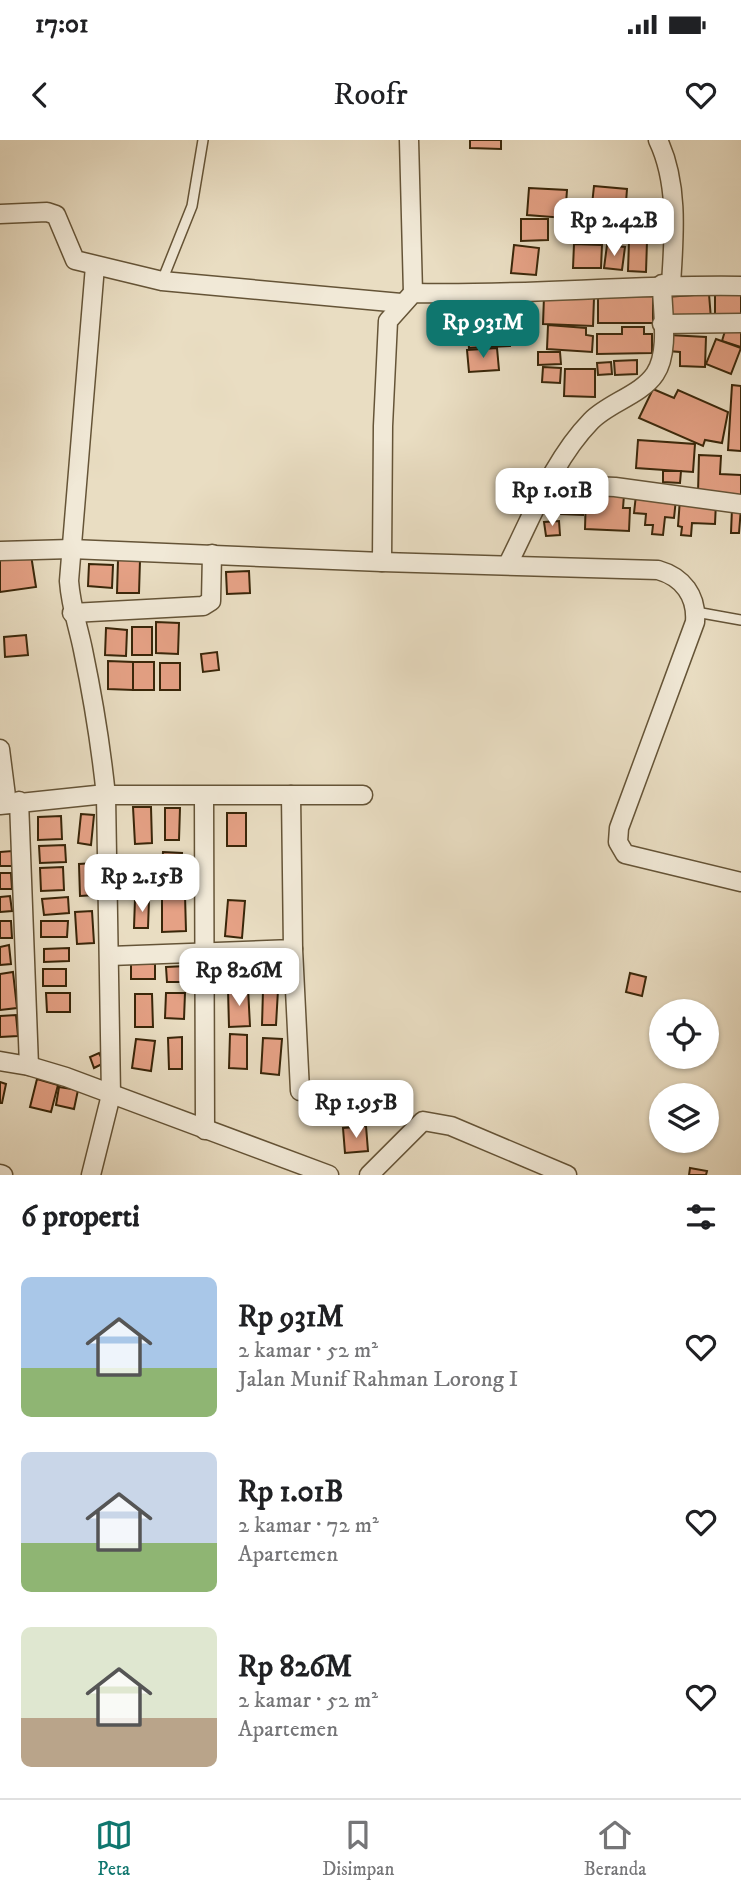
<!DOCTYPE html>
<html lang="id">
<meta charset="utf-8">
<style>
body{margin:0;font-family:"IM FELL DW Pica",serif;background:#f6f6f6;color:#202124;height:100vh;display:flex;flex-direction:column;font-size:26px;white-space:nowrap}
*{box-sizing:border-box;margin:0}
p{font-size:23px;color:#757577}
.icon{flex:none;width:38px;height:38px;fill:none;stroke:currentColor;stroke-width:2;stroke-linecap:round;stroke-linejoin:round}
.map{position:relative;height:1035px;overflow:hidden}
.side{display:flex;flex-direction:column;background:#fff;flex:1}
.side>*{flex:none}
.tools{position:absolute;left:649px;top:859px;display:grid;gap:14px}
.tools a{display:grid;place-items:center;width:70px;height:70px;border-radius:50%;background:#fff;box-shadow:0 2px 5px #0004;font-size:35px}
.price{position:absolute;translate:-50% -60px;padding:0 16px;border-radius:14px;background:#fff;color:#222;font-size:23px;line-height:46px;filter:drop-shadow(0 2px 4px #0008)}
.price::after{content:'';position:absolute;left:50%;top:42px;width:21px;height:16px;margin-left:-10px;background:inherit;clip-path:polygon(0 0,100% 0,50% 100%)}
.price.current{background:#0f766e;color:#fff}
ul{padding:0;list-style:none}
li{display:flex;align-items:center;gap:21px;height:175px;padding:0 21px}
li span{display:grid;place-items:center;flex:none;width:196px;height:140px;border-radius:10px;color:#555}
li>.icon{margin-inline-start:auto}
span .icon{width:84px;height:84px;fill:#fffc;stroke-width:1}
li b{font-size:30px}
h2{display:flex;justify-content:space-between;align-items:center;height:84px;padding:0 21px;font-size:30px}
.status{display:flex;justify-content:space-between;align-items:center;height:49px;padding:0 35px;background:#fff;direction:ltr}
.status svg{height:19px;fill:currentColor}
header{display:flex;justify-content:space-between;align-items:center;height:91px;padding:0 21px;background:#fff;font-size:32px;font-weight:600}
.dock{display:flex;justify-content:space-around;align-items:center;height:98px;border-top:2px solid #e0e0e0;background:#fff;font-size:19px;color:#757577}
.dock a{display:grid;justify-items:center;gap:4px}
.dock .current{color:#0f766e}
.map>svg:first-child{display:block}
.building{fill:#e5a185;stroke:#392609;stroke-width:2}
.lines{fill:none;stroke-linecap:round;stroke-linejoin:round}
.service-casing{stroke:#655437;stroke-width:12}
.minor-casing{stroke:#655437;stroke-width:21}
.service{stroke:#f1e9d7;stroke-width:9}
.minor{stroke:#f1e9d7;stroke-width:18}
</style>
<div class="status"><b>17:01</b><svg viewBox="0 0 49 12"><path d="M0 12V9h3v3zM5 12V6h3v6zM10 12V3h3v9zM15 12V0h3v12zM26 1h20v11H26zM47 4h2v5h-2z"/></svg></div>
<header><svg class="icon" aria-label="back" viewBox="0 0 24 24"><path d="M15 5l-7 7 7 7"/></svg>Roofr<svg class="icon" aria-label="heart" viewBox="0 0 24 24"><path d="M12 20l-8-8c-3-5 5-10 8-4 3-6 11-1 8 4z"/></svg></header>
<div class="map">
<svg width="741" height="1035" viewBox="0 0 741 1035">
<rect width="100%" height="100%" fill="#e9ddc2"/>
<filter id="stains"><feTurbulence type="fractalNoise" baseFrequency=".00286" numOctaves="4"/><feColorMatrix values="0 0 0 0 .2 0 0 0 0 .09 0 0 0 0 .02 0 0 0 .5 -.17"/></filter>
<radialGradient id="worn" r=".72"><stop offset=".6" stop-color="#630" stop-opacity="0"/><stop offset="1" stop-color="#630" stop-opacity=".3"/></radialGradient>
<g class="building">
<polygon points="470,0 501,0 501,9 470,8"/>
<polygon points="594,46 627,49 625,76 591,74"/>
<polygon points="529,48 567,50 565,78 527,75"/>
<polygon points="577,76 600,79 598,97 576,94"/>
<polygon points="521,79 548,79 548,100 521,101"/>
<polygon points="629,101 647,101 646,132 628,131"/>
<polygon points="574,104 602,105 601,128 573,128"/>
<polygon points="514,105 539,108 536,135 511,133"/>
<polygon points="607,105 625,107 622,130 604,128"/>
<polygon points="709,154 711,179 667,182 665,157"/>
<polygon points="715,154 741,154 741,181 715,180"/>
<polygon points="544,156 594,158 593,186 543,184"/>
<polygon points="653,156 653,183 598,183 598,157"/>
<polygon points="507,169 510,206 469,208 466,172"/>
<polygon points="727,184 741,188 741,207 722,201"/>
<polygon points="548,185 586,188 586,195 593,196 592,212 547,209"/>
<polygon points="622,187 644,187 644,194 652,194 652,213 597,214 597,194 622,194"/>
<polygon points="669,195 706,197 705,227 680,226 680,212 668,211"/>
<polygon points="716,199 741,208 731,234 706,224"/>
<polygon points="497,208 499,230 469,232 467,210"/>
<polygon points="538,212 560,212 561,224 538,225"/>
<polygon points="637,220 637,234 615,235 614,221"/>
<polygon points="611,222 612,234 598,235 597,223"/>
<polygon points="543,227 561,228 560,243 542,242"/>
<polygon points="565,229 595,229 595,257 564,256"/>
<polygon points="732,245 741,246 741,311 728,310"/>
<polygon points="653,249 674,258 678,250 728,272 722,303 705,300 703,306 639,278"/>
<polygon points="638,300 695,304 693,332 636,328"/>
<polygon points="699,315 721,316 720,334 741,335 741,358 698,353"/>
<polygon points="663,331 681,331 680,343 663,342"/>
<polygon points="586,354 624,355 623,368 630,368 629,391 585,389"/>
<polygon points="561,355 583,356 583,375 561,374"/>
<polygon points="636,355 676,359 674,378 665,377 663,395 652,394 653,385 645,385 646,374 634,373"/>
<polygon points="680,359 716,362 715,384 692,383 691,396 681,395 682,387 678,386"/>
<polygon points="732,368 741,368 739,393 731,393"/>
<polygon points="559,381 560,395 546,396 544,382"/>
<polygon points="31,415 36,447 0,452 0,420"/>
<polygon points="118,420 140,420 139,453 117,453"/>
<polygon points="89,424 113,425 112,448 88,446"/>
<polygon points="249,431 250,453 227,454 226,432"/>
<polygon points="156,482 179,483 178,514 156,513"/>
<rect x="132" y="487" width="20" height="28"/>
<polygon points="106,488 127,490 126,516 105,515"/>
<polygon points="26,495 28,515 5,517 4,497"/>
<polygon points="217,512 219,530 203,532 201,514"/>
<polygon points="108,521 133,522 133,550 108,549"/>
<rect x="133" y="522" width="21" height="28"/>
<rect x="160" y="523" width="20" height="27"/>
<polygon points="133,667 151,667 152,703 135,704"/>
<polygon points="165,668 180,668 179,700 165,700"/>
<rect x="227" y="673" width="19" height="33"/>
<polygon points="81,674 94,675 91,705 78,703"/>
<polygon points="61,676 62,699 38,700 38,677"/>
<polygon points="65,705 66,722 40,723 39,706"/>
<polygon points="12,711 13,726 0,726 0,712"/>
<polygon points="163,712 182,713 180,744 161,743"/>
<polygon points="133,716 151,716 150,747 132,746"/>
<polygon points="94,723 96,755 80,756 79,724"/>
<polygon points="63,727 64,750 41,751 40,728"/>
<polygon points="0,733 11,733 12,749 0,749"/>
<polygon points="162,755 185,755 186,791 162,792"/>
<polygon points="10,756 12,771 0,772 0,757"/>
<polygon points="68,757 69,773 44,775 42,759"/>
<polygon points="135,759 149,759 148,788 134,788"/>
<polygon points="228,760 245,761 242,798 225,796"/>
<polygon points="92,771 94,803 77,804 75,772"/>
<polygon points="0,781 11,781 12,798 0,798"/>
<polygon points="41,781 68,781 67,797 41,797"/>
<polygon points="9,805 11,824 0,825 0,807"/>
<polygon points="69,808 69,821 44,822 44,809"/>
<rect x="131" y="824" width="24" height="15"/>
<polygon points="227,825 243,825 244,841 228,841"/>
<polygon points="186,826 186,842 167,842 166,827"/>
<rect x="43" y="829" width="23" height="17"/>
<polygon points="13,832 17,868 0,870 0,834"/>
<polygon points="630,833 646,837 642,856 626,852"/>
<polygon points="248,848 250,886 229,887 228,849"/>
<polygon points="263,850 278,850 276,885 262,885"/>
<polygon points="46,853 70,853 70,872 47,872"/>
<polygon points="166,853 185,853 184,879 165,878"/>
<polygon points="135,854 152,854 153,887 135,887"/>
<polygon points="16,875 18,896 0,897 0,876"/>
<polygon points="230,894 247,895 247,929 229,928"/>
<polygon points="182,897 182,929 169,929 168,898"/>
<polygon points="263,898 282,899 279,935 261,933"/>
<polygon points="136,899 155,901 151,931 132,928"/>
<polygon points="99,913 104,923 94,928 90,917"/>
<polygon points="37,939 58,945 51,972 30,967"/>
<polygon points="0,942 6,944 2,963 0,963"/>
<polygon points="59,947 78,950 74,969 56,965"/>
<polygon points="366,986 368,1011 345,1013 343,988"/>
<polygon points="690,1028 707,1031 706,1035 689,1035"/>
</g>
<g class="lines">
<g class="service-casing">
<g id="service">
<polyline points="162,141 192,66 203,0"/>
<polyline points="696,472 741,480"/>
</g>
</g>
<g class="minor-casing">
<g id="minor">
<polyline points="409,0 413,153"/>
<path d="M658 0C679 44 674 97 671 144"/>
<polyline points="0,74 47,72 56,75 75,120 162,141 401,163"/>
<polyline points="662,184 741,183"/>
<polyline points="548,344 615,347 741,364"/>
<path d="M0 411 71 409 382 422 383 286 388 181 413 153C522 156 631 144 741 146"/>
<path d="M382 422 658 430C683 437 697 456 695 482L619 688 618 702 625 714 741 742"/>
<path d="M508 424C532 377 553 320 591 281 608 263 641 255 655 234 670 212 662 170 662 144"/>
<polyline points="72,473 203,466 211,461 212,414"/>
<polyline points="0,609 7,664"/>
<polyline points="204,656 205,990"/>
<polyline points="19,661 29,926"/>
<polyline points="0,665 96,655 363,655"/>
<polyline points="293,809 300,951"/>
<polyline points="110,816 293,809 291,655"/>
<polyline points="0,921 29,926 66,937 329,1035"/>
<polyline points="0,1034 3,1035"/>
<path d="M91 1035 111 955 106 656C101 607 93 558 83 510 78 485 71 468 69 441L95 126"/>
<polyline points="369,1035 423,981 451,986 567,1035"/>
</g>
</g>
<use href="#service" class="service"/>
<use href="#minor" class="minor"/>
</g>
<rect width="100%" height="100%" filter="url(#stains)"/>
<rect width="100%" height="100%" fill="url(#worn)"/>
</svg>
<div class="tools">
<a><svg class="icon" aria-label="locate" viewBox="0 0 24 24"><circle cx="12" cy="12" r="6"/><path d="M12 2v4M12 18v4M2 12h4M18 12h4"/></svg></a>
<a><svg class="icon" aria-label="layers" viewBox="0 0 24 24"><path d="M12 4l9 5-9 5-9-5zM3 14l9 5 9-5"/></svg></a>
</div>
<b class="price" style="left:614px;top:118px">Rp 2.42B</b>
<b class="price current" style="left:483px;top:220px">Rp 931M</b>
<b class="price" style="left:552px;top:388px">Rp 1.01B</b>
<b class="price" style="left:142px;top:774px">Rp 2.15B</b>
<b class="price" style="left:239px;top:868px">Rp 826M</b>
<b class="price" style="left:356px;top:1000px">Rp 1.95B</b>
</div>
<section class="side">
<h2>6 properti<svg class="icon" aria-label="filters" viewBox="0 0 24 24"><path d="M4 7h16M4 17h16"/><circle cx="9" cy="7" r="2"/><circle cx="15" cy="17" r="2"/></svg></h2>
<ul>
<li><span style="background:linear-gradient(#a9c7e8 65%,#8fb573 0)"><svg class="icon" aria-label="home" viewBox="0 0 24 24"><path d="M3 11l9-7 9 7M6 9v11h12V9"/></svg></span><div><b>Rp 931M</b><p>2 kamar · 52 m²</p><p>Jalan Munif Rahman Lorong I</p></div><svg class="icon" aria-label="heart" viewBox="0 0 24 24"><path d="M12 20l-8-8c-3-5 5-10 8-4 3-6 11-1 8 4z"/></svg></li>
<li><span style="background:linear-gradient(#c9d6e8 65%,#8fb573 0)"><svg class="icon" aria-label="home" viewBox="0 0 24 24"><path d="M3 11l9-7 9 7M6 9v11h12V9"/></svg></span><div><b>Rp 1.01B</b><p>2 kamar · 72 m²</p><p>Apartemen</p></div><svg class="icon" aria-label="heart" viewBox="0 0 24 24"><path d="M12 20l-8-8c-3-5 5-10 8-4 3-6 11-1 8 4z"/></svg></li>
<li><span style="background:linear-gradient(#dfe7d0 65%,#b9a48a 0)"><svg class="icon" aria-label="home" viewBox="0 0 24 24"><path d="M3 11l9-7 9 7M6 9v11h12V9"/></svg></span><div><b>Rp 826M</b><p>2 kamar · 52 m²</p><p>Apartemen</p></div><svg class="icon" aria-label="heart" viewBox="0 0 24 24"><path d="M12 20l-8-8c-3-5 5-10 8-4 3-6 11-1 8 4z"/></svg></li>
</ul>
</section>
<nav class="dock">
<a class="current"><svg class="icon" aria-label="map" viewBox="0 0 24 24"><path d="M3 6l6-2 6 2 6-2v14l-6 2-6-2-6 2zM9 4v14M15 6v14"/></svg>Peta</a>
<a><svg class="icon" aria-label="saved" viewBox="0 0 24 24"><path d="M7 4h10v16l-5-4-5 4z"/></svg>Disimpan</a>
<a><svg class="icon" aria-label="home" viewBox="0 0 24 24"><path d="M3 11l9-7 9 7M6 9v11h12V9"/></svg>Beranda</a>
</nav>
